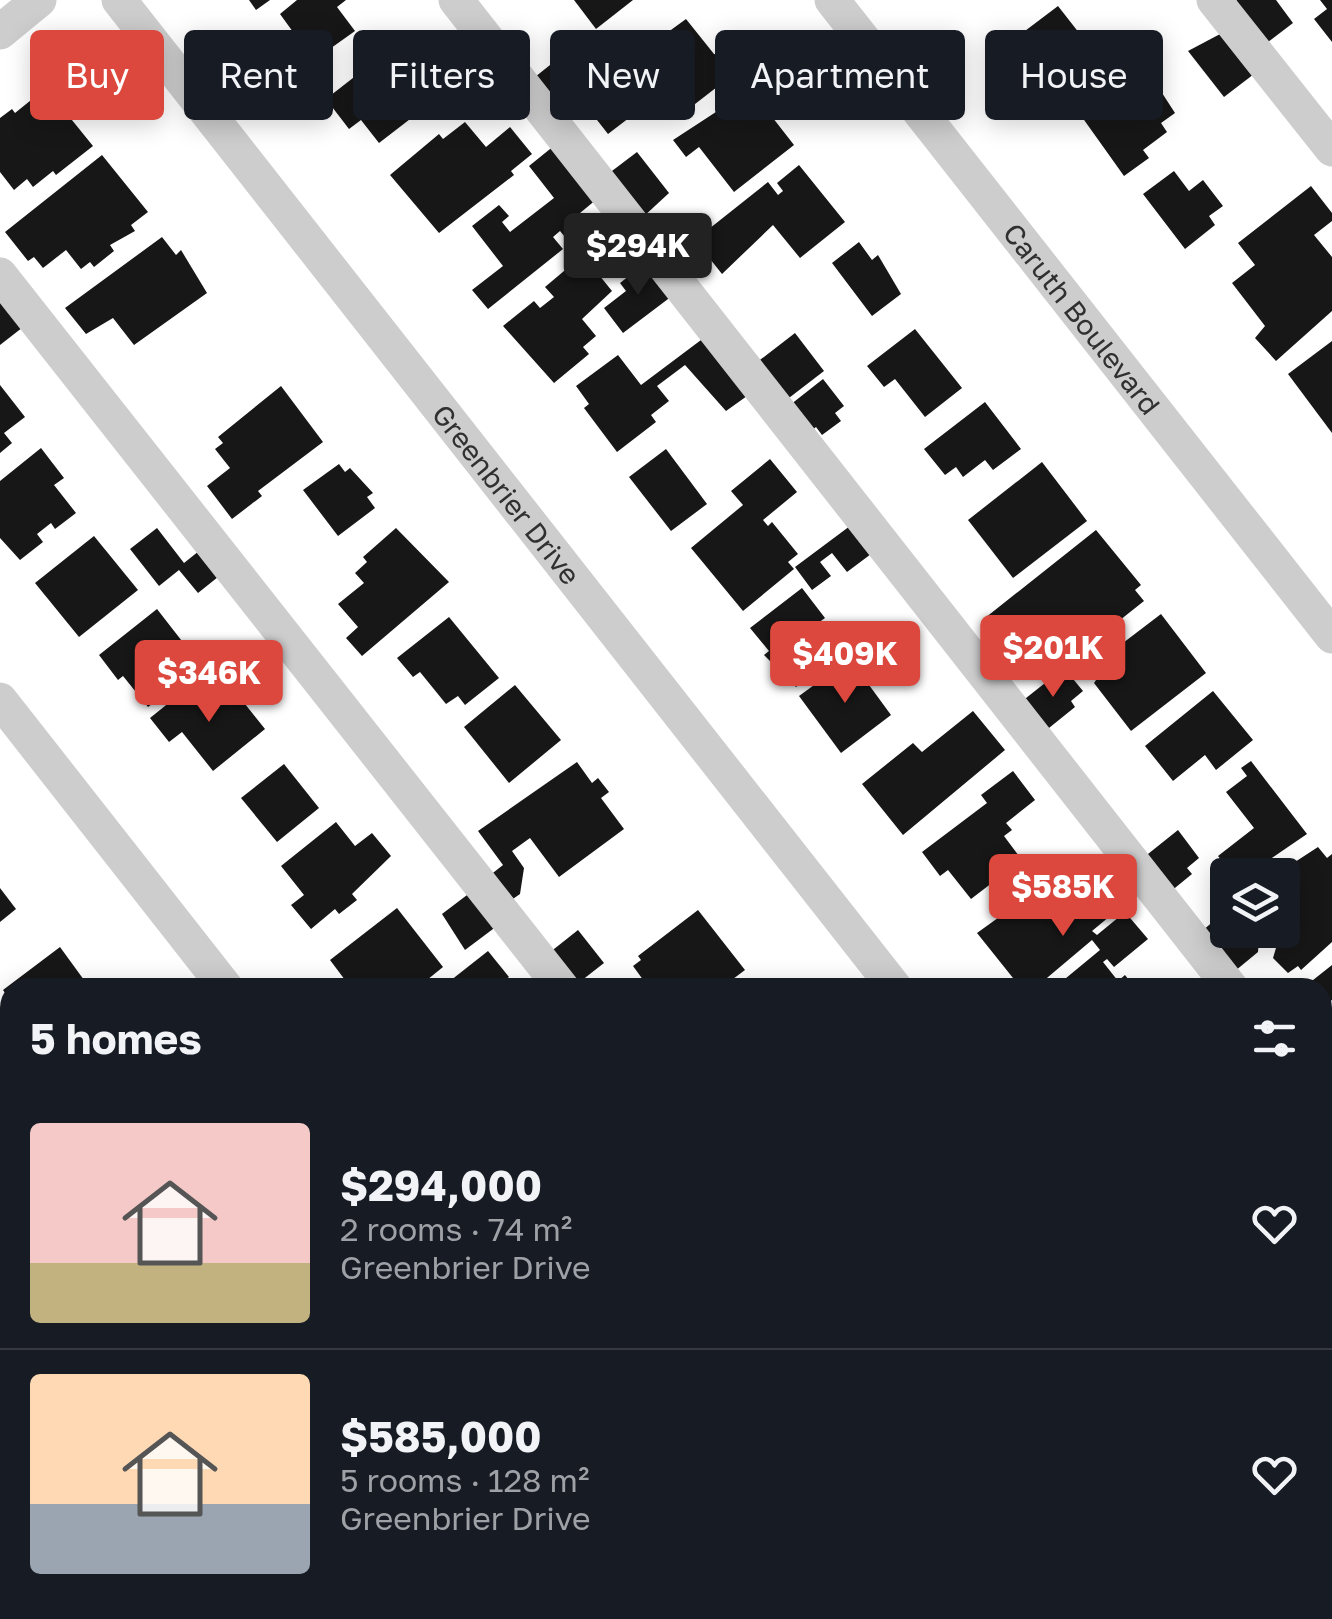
<!DOCTYPE html>
<meta charset="utf-8">
<style>
body{margin:0;font-family:"Golos Text",sans-serif;background:#242831;color:#f1f3f6;height:100vh;display:flex;flex-direction:column;font-size:38px;white-space:nowrap}
*{box-sizing:border-box;margin:0}
p{font-size:32px;color:#9ea1a6}
.icon{flex:none;width:55px;height:55px;fill:none;stroke:currentColor;stroke-width:2;stroke-linecap:round;stroke-linejoin:round}
.map{position:relative;flex:1;overflow:hidden}
.sheet{position:absolute;left:0px;top:978px;width:1332px;height:642px;display:flex;flex-direction:column;background:#171b24;border-radius:30px 30px 0 0;box-shadow:0 5px 25px #0003}
.sheet>*{flex:none}
.top-card{position:absolute;left:30px;top:30px;width:1272px;height:90px;display:flex;gap:20px}
.tools{position:absolute;left:1210px;top:858px;display:grid;gap:20px}
.tools a{display:grid;place-items:center;width:90px;height:90px;border-radius:10px;background:#171b24;box-shadow:0 5px 25px #0003;font-size:50px}
.price{position:absolute;translate:-50% -85px;padding:0 22px;border-radius:10px;background:#dc483d;color:#fff;font-size:32px;line-height:65px;filter:drop-shadow(0 2px 5px #0008)}
.price::after{content:'';position:absolute;left:50%;top:60px;width:30px;height:22px;margin-left:-15px;background:inherit;clip-path:polygon(0 0,100% 0,50% 100%)}
.price.on{background:#222;color:#fff}
ul{padding:0;list-style:none}
li{display:flex;align-items:center;gap:30px;height:250px;padding:0 30px}
li+li{border-top:2px solid #363941}
li span{display:grid;place-items:center;flex:none;width:280px;height:200px;border-radius:10px;color:#555}
li>.icon{margin-inline-start:auto}
span .icon{width:120px;height:120px;fill:#fffc;stroke-width:1}
li b{font-size:42px}
h2{display:flex;justify-content:space-between;align-items:center;height:120px;padding:0 30px;font-size:42px}
.tag{padding:0 35px;border-radius:10px;background:#171b24;box-shadow:0 5px 25px #0003;font-size:35px;line-height:90px}
.tag.on{background:#dc483d;color:#fff}
.map>svg:first-child{display:block}
.building{fill:#171717}
.lines{fill:none;stroke-linecap:round;stroke-linejoin:round}
.minor{stroke:#cdcdcd;stroke-width:35}
.labels{text-anchor:middle;dominant-baseline:central;stroke-width:10;stroke-linejoin:round;paint-order:stroke}
.street-label{font-size:28px;fill:#303030;stroke:#fff}
</style>
<div class="map">
<svg width="1332" height="1619" viewBox="0 0 1332 1619">
<rect width="100%" height="100%" fill="#fff"/>
<g class="building">
<polygon points="249,0 270,0 256,10"/>
<polygon points="297,0 346,0 337,7 355,31 303,68 290,51 301,43 280,14"/>
<polygon points="574,0 633,0 596,29"/>
<polygon points="1237,0 1276,0 1293,23 1264,45 1232,4"/>
<polygon points="1320,0 1332,0 1332,42 1314,19 1327,9"/>
<polygon points="1058,6 1094,52 1072,69 1077,76 1059,91 1017,37"/>
<polygon points="686,19 714,54 724,56 731,65 726,80 677,118 672,119 655,98 608,134 579,97"/>
<polygon points="1222,33 1254,74 1224,97 1188,51"/>
<polygon points="580,41 598,63 553,100 535,77"/>
<polygon points="385,53 427,106 379,143 361,120 349,129 326,99"/>
<polygon points="1140,59 1175,113 1161,123 1167,132 1143,150 1149,158 1124,176 1067,96 1083,84 1097,99 1105,94 1101,88"/>
<polygon points="46,88 93,146 56,175 53,171 33,187 27,179 14,190 0,172 0,118 12,109 15,113"/>
<polygon points="755,95 794,145 734,192 699,147 686,157 673,140 719,110 725,118"/>
<polygon points="465,122 486,147 510,127 532,154 511,171 514,175 439,233 390,175 439,134 443,139"/>
<polygon points="555,145 597,199 580,213 591,227 570,243 560,231 553,237 563,249 488,309 472,290 503,266 472,226 499,205 509,216 502,222 510,232 554,198 529,166"/>
<polygon points="637,152 669,193 642,218 608,174"/>
<polygon points="102,155 148,212 131,225 135,231 110,245 114,251 94,267 90,262 81,269 66,250 43,268 34,257 28,261 5,232"/>
<polygon points="799,165 845,222 800,258 773,225 722,274 695,240 768,182 778,195 783,191 777,183"/>
<polygon points="1174,171 1189,191 1203,180 1223,206 1209,216 1215,225 1185,249 1143,194"/>
<polygon points="1311,186 1332,213 1332,221 1314,235 1332,257 1332,311 1276,361 1255,338 1265,326 1232,283 1255,265 1238,243"/>
<polygon points="162,237 176,255 181,250 207,293 134,345 113,318 86,334 65,308"/>
<polygon points="859,242 872,260 878,255 901,294 872,316 832,263"/>
<polygon points="583,255 612,291 582,319 596,336 583,347 589,354 554,383 503,326 534,301 540,308 554,297 545,287"/>
<polygon points="647,262 672,296 623,333 604,308 626,291 620,283"/>
<polygon points="0,289 27,324 0,345"/>
<polygon points="915,329 962,388 925,417 895,379 884,387 867,366"/>
<polygon points="795,333 824,371 785,401 756,363"/>
<polygon points="705,337 747,396 726,411 685,365 657,386 669,401 651,415 656,422 617,452 584,408 589,404 576,386 618,355 641,385"/>
<polygon points="1332,341 1332,433 1288,374"/>
<polygon points="823,379 844,406 835,413 841,421 822,435 816,427 811,431 790,405"/>
<polygon points="0,385 25,417 4,433 12,443 0,453"/>
<polygon points="281,386 323,442 258,491 262,496 232,519 207,486 230,468 215,449 223,443 218,437"/>
<polygon points="985,402 1021,449 993,470 985,460 963,477 956,467 945,475 924,449"/>
<polygon points="41,448 64,478 54,485 76,513 55,529 51,523 37,534 43,542 20,560 0,538 0,481"/>
<polygon points="666,449 707,504 671,531 629,477"/>
<polygon points="770,459 797,492 763,520 768,526 772,522 798,554 788,562 794,569 743,611 691,548 743,505 731,491"/>
<polygon points="1042,462 1087,521 1013,578 968,520"/>
<polygon points="339,464 345,472 350,468 373,493 367,497 375,508 338,536 303,490"/>
<polygon points="854,523 875,551 847,572 832,553 820,562 831,576 812,590 795,567"/>
<polygon points="157,528 184,563 204,547 223,573 198,593 179,570 159,586 130,549"/>
<polygon points="396,528 449,582 362,656 346,638 358,627 338,604 364,583 355,573 367,562 363,557"/>
<polygon points="1096,530 1141,585 1135,590 1144,601 1076,655 1053,626 1018,660 985,618"/>
<polygon points="94,536 138,590 79,637 35,583"/>
<polygon points="802,588 825,618 818,623 841,652 796,687 764,655 769,651 750,628"/>
<polygon points="157,609 185,645 148,675 164,695 148,707 123,676 118,680 99,655"/>
<polygon points="1161,614 1206,673 1131,731 1094,683 1119,646"/>
<polygon points="449,617 499,678 465,705 458,696 446,704 420,672 413,677 397,658"/>
<polygon points="850,659 891,715 841,753 799,696"/>
<polygon points="1064,668 1083,691 1071,701 1075,707 1044,732 1021,702"/>
<polygon points="191,685 206,705 225,691 235,704 241,699 265,729 213,771 182,732 169,742 150,718"/>
<polygon points="515,685 561,740 509,783 464,727"/>
<polygon points="1213,691 1253,740 1216,770 1205,755 1173,781 1145,746"/>
<polygon points="973,711 1005,750 903,835 862,784 913,743 922,752"/>
<polygon points="1251,761 1307,834 1247,875 1233,875 1218,856 1254,828 1226,792 1247,776 1241,768"/>
<polygon points="577,762 592,783 598,778 609,792 601,798 624,829 559,877 530,838 512,851 524,868 520,894 510,901 489,876 503,865 478,831"/>
<polygon points="284,764 319,808 277,842 241,798"/>
<polygon points="1013,771 1035,800 1006,823 1012,830 1004,836 1022,860 971,899 948,870 940,876 922,852 987,803 981,795"/>
<polygon points="336,822 355,846 372,833 391,856 352,894 357,900 339,914 335,909 311,929 291,905 304,895 281,866"/>
<polygon points="1178,830 1199,858 1187,868 1192,874 1170,892 1143,858"/>
<polygon points="1318,847 1327,858 1332,854 1332,942 1301,970 1298,966 1288,973 1273,958 1276,948 1265,934 1282,930 1284,883 1282,875 1275,875"/>
<polygon points="1099,878 1122,906 1092,931 1097,935 1125,912 1148,939 1114,967 1107,959 1103,962 1118,981 1125,975 1135,988 1054,988 1100,950 1092,940 1035,988 1021,988 977,933 1038,889 1050,903 1058,897 1065,906"/>
<polygon points="0,888 16,909 0,922"/>
<polygon points="471,892 497,926 465,950 442,914"/>
<polygon points="397,908 443,967 417,988 351,988 330,960"/>
<polygon points="1228,909 1228,930 1251,930 1259,939 1258,952 1235,971 1202,931"/>
<polygon points="698,910 745,970 721,988 649,988 633,966 641,960 638,956"/>
<polygon points="578,930 604,963 572,988 544,957"/>
<polygon points="60,947 84,980 74,988 10,988 10,1000 3,990"/>
<polygon points="488,951 509,977 495,988 441,988"/>
<polygon points="1332,965 1332,1000 1322,1007 1322,988 1303,988"/>
<polygon points="0,1235 10,1248 10,1307 0,1314"/>
<polygon points="1332,1281 1332,1365 1324,1370 1322,1288"/>
<polygon points="10,1329 10,1389 0,1376 0,1336"/>
<polygon points="190,1610 254,1610 243,1619 198,1619"/>
<polygon points="483,1610 567,1610 574,1619 472,1619"/>
<polygon points="846,1610 878,1610 867,1619 853,1619"/>
<polygon points="913,1610 949,1610 956,1619 901,1619"/>
<polygon points="1128,1610 1244,1610 1246,1612 1237,1619 1135,1619"/>
</g>
<g class="lines">
<g class="minor">
<path id="s1" d="M119 0 895 988"/>
<polyline points="456,0 1231,988"/>
<path id="s2" d="M832 0 1332 636"/>
<polyline points="1214,0 1332,149"/>
<polyline points="0,32 39,0"/>
<polyline points="0,275 562,988"/>
<polyline points="0,700 226,988"/>
<polyline points="1322,1104 1332,1116"/>
<polyline points="0,1118 10,1130"/>
<polyline points="1322,1532 1332,1544"/>
<polyline points="0,1544 10,1557"/>
<polyline points="52,1610 59,1619"/>
<polyline points="389,1610 397,1619"/>
<polyline points="1052,1610 1059,1619"/>
<polyline points="693,1619 704,1610"/>
</g>
</g>
<g class="labels">
<g class="street-label">
<text stroke="none"><textPath href="#s2" startOffset="405">Caruth Boulevard</textPath></text>
<text stroke="none"><textPath href="#s1" startOffset="628">Greenbrier Drive</textPath></text>
</g>
</g>
</svg>
<div class="tools">
<a><svg class="icon" aria-label="layers" viewBox="0 0 24 24"><path d="M12 4l9 5-9 5-9-5zM3 14l9 5 9-5"/></svg></a>
</div>
<b class="price on" style="left:638px;top:298px">$294K</b>
<b class="price" style="left:1053px;top:700px">$201K</b>
<b class="price" style="left:845px;top:706px">$409K</b>
<b class="price" style="left:209px;top:725px">$346K</b>
<b class="price" style="left:1063px;top:939px">$585K</b>
<div class="top-card">
<a class="tag on">Buy</a>
<a class="tag">Rent</a>
<a class="tag">Filters</a>
<a class="tag">New</a>
<a class="tag">Apartment</a>
<a class="tag">House</a>
</div>
<section class="sheet">
<h2>5 homes<svg class="icon" aria-label="filters" viewBox="0 0 24 24"><path d="M4 7h16M4 17h16"/><circle cx="9" cy="7" r="2"/><circle cx="15" cy="17" r="2"/></svg></h2>
<ul>
<li><span style="background:linear-gradient(#f6c9c9 70%,#c2b280 0)"><svg class="icon" aria-label="home" viewBox="0 0 24 24"><path d="M3 11l9-7 9 7M6 9v11h12V9"/></svg></span><div><b>$294,000</b><p>2 rooms · 74 m²</p><p>Greenbrier Drive</p></div><svg class="icon" aria-label="heart" viewBox="0 0 24 24"><path d="M12 20l-8-8c-3-5 5-10 8-4 3-6 11-1 8 4z"/></svg></li>
<li><span style="background:linear-gradient(#ffd9b3 65%,#9aa5b1 0)"><svg class="icon" aria-label="home" viewBox="0 0 24 24"><path d="M3 11l9-7 9 7M6 9v11h12V9"/></svg></span><div><b>$585,000</b><p>5 rooms · 128 m²</p><p>Greenbrier Drive</p></div><svg class="icon" aria-label="heart" viewBox="0 0 24 24"><path d="M12 20l-8-8c-3-5 5-10 8-4 3-6 11-1 8 4z"/></svg></li>
</ul>
</section>
</div>
